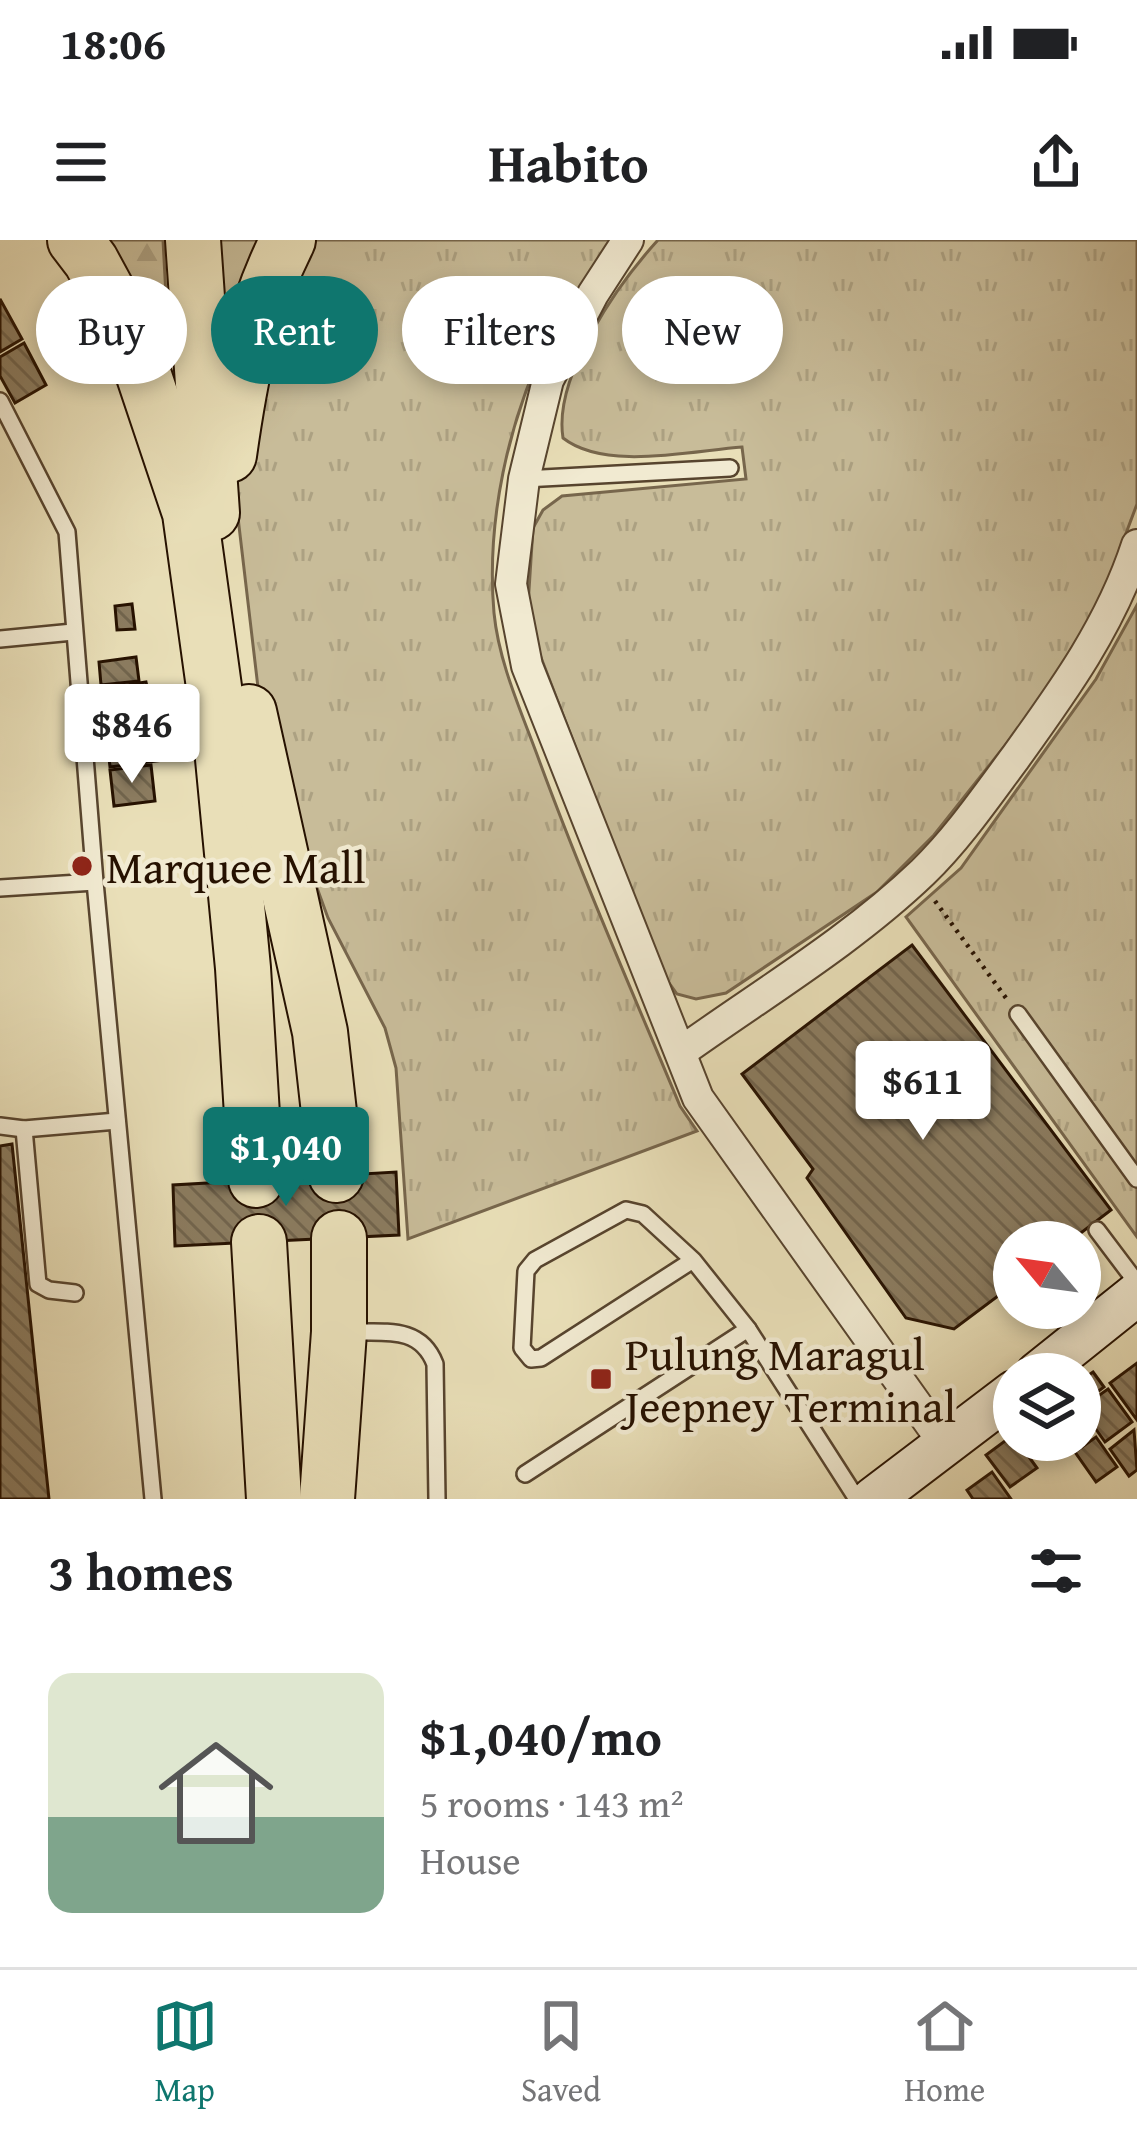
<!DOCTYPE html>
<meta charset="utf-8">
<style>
body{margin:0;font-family:"Gentium Book Plus",serif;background:#f6f6f6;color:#202124;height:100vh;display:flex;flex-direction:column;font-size:45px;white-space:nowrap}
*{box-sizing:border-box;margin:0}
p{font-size:39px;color:#757577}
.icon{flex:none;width:66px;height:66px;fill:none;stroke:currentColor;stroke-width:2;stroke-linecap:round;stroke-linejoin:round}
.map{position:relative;height:1259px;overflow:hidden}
.sheet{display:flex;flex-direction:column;background:#fff;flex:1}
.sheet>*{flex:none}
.top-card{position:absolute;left:36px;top:36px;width:1065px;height:108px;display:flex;gap:24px}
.needle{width:78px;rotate:299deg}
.tools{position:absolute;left:993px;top:981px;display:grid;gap:24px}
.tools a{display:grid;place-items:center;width:108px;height:108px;border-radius:50%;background:#fff;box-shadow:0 6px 18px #0003;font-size:60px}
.price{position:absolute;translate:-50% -102px;padding:0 27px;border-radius:12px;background:#fff;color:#222;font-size:39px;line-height:78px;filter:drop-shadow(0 3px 6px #0008)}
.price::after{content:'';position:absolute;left:50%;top:72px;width:36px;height:27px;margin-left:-18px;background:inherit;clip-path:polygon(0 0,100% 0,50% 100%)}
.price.current{background:#0f766e;color:#fff}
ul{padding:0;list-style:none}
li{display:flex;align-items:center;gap:36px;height:300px;padding:0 48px}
li span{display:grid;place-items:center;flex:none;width:336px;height:240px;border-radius:24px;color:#555}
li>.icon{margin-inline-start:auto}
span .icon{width:144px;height:144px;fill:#fffc;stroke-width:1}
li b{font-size:51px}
h2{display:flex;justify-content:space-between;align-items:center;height:144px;padding:0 48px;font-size:51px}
.tag{padding:0 42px;border-radius:54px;background:#fff;box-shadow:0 6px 18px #0003;font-size:42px;line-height:108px}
.tag.current{background:#0f766e;color:#fff}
.status{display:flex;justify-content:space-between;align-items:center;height:84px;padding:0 60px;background:#fff;direction:ltr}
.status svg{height:33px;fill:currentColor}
header{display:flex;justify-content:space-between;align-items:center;height:156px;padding:0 48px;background:#fff;font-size:54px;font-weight:700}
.tab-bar{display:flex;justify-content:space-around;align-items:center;height:168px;border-top:3px solid #e0e0e0;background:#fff;font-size:33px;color:#757577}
.tab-bar a{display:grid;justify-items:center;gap:6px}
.tab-bar .current{color:#0f766e}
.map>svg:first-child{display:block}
.grass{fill:url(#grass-tufts);stroke:#77664c;stroke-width:3}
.forest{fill:url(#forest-firs);stroke:#77664c;stroke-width:3}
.building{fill:url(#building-back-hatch);stroke:#261100;stroke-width:3}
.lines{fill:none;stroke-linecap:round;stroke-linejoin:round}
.service-casing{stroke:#57442e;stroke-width:20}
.minor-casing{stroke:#57442e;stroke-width:34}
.secondary-casing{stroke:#261100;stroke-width:46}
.motorway-casing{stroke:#261100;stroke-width:58}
.path{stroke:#261100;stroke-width:4.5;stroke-dasharray:3 6;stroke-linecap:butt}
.service{stroke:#f1ead1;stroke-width:15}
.minor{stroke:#f1ead1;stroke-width:30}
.secondary{stroke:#f1ead1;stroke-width:42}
.motorway{stroke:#e9dfb8;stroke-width:54}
.poi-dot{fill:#8f2418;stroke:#f1ead1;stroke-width:4.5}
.labels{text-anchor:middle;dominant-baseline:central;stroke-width:9;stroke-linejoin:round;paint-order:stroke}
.poi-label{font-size:45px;fill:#261100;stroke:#f1ead1;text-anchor:start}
</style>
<div class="status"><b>18:06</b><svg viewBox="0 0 49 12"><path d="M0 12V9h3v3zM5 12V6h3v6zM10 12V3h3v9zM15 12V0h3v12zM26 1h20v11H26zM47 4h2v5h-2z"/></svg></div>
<header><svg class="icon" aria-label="menu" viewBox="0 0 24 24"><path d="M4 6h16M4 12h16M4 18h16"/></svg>Habito<svg class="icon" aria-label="share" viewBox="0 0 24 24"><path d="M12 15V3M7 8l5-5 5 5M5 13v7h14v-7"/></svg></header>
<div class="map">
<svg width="1137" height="1259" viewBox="0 0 1137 1259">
<defs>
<pattern id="grass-tufts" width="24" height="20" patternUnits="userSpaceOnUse" patternTransform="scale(3)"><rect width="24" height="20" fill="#c8bc99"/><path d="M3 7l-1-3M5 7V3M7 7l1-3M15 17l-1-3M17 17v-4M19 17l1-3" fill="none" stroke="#aca182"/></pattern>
<pattern id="forest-firs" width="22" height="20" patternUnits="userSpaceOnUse" patternTransform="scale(3)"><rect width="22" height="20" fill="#c8bc99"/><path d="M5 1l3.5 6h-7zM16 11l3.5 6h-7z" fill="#aca182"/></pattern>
<pattern id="building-back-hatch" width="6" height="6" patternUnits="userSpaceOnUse" patternTransform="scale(3)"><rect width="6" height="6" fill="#8b7c60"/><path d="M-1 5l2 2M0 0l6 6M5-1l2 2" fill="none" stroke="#71644d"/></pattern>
</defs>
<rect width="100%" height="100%" fill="#e9dfb8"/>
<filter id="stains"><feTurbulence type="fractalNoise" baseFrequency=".00167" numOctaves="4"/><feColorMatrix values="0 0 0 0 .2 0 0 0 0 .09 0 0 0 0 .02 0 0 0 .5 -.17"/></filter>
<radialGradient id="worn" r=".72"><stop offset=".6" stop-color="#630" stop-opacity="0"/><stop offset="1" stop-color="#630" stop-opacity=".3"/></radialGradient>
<g class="grass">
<path d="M297 0H612C591 32 565 65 548 99 508 182 486 281 494 373 499 424 522 473 539 520 582 637 632 751 680 866L697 891 408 999 396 828 385 788 328 678 293 582 261 473 233 235Z"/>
<path d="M658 0H1137V264L1101 360 1038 464 934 595 877 652 726 753 696 759 677 754 662 733 527 381 533 288 543 270 562 256 746 239 742 207C690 211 605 231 563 198 553 136 618 44 658 0Z"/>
<polygon points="1137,365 1137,997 906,677 961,628 1096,439"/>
</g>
<g class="forest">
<polygon points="93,0 163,0 172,168"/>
<polygon points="204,0 268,0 222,149"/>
</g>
<g class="building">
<polygon points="0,59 22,99 0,112"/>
<polygon points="24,103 46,145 15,163 0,136 0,117"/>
<polygon points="132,364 135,389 117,390 115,366"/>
<polygon points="136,417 139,441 101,445 99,422"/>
<polygon points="146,442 164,520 110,527 101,449"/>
<polygon points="151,525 155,561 114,566 110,530"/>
<polygon points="912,705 1111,970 1069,1002 1014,1002 1014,1044 954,1089 906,1078 807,938 813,929 742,834"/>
<polygon points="12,904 49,1259 0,1259 0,906"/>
<polygon points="396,932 399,995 175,1006 173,945"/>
<polygon points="1137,1123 1137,1180 1110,1143"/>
<polygon points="1093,1132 1104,1147 1080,1165 1080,1141"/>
<polygon points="1108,1149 1132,1182 1105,1202 1081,1168"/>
<polygon points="1134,1190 1137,1230 1129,1236 1110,1209"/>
<polygon points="1013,1195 1037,1228 1010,1247 986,1215"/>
<polygon points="1096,1197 1117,1227 1096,1242 1075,1212"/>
<polygon points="992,1232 1011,1259 973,1259 967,1250"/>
</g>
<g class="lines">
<g class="service-casing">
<g id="service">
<polyline points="0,161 67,292 95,642 153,1259"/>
<polyline points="524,239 730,228"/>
<polyline points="0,399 73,392"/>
<polyline points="0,648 95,642"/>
<polyline points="1018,774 1137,939"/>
<polyline points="0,886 24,889 117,881"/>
<polyline points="24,889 38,1044 49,1050 75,1053"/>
<polyline points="1097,990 1137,1043"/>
<polyline points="693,1020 643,974 626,970 535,1020 526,1031 522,1108 531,1119 541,1118 693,1020 748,1089 857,1259"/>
<path d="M348 1092C384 1093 420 1085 435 1124L437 1259"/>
<polyline points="525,1234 748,1089"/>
</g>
</g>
<g class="minor-casing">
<g id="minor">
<polyline points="628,0 593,54 548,140 524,239 511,344 527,426 698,858 946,1206"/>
<path d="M681 812C762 754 851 701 923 632 958 598 986 557 1015 518 1064 450 1111 385 1137 305"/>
</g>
</g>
<g class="secondary-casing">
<g id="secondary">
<polyline points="1037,1134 1137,1054"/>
<polyline points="873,1259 1014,1152"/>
</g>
</g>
<g class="motorway-casing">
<g id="motorway">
<polyline points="75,0 91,21 129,91 190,273 221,498 243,728 256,940"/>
<polyline points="193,0 212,273"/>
<path d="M229 215C240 137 252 71 288 0"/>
<polyline points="249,472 320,792 336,935"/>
<polyline points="259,1002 274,1259"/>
<polyline points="327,1259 339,1092 339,998"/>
</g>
</g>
<polyline class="path" points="935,661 1006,758"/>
<use href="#service" class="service"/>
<use href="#minor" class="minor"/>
<use href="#secondary" class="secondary"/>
<use href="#motorway" class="motorway"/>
</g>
<g class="poi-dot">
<circle cx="82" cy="626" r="12"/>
<rect x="589" y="1127" width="24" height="24" rx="6"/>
</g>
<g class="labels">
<g class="poi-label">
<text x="106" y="626">Marquee Mall</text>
<text x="625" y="1113">Pulung Maragul<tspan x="625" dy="52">Jeepney Terminal</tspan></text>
</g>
</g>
<rect width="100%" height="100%" filter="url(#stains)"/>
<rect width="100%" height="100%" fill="url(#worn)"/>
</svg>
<div class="tools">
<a><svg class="needle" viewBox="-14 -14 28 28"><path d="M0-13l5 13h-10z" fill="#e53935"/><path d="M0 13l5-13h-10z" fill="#757577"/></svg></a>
<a><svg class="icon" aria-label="layers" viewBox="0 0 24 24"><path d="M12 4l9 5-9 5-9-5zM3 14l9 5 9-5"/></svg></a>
</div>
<b class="price" style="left:132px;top:546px">$846</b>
<b class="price" style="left:923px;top:903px">$611</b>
<b class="price current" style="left:286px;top:969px">$1,040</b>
<div class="top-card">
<a class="tag">Buy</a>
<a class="tag current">Rent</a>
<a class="tag">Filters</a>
<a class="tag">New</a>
</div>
</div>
<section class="sheet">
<h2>3 homes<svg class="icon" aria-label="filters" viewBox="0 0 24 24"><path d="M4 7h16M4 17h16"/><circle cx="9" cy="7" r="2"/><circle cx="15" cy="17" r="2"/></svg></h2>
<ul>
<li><span style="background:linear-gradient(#dfe7d0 60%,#7fa58c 0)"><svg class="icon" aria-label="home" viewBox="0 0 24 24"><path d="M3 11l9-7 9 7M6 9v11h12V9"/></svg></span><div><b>$1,040/mo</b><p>5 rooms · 143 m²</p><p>House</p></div></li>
</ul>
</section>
<nav class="tab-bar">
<a class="current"><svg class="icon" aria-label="map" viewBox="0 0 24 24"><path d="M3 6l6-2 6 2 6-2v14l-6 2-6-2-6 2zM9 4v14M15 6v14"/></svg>Map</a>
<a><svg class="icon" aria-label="saved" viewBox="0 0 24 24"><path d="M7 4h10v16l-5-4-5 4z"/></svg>Saved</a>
<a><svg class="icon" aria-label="home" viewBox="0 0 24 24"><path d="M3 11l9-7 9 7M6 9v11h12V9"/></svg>Home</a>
</nav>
